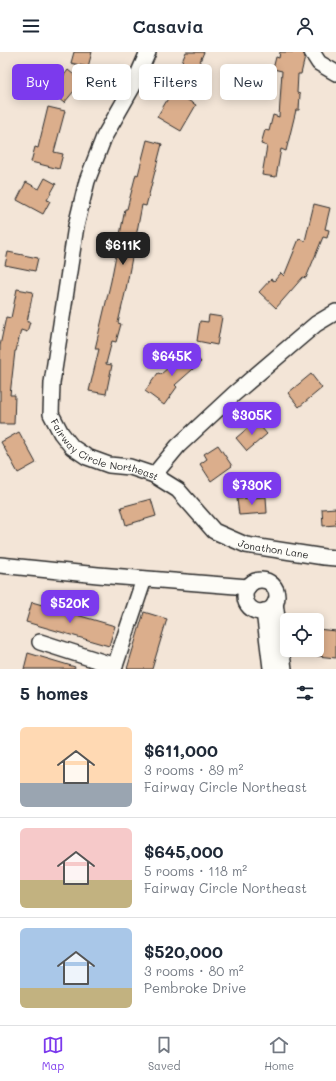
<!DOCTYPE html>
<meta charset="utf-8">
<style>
body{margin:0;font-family:Mali,sans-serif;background:#f6f6f7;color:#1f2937;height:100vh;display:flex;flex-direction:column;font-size:15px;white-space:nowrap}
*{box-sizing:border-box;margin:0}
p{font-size:13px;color:#747a83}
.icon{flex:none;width:22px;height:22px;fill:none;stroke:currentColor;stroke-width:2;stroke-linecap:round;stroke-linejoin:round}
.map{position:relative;height:617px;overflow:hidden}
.side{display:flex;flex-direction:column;background:#fff;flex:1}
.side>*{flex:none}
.guide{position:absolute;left:12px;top:12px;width:312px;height:36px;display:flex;gap:8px}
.fabs{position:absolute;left:280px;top:561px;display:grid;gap:8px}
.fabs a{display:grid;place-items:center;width:44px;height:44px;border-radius:6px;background:#fff;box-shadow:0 2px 10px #0003;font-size:20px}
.price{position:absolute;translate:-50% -34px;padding:0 9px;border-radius:8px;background:#7c3aed;color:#fff;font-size:13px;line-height:26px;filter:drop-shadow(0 1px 2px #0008)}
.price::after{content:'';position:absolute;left:50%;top:24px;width:12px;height:9px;margin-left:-6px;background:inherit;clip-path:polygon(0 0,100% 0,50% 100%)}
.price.active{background:#222;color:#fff}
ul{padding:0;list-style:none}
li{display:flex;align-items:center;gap:12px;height:100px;padding:0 20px}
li+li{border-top:1px solid #e0e1e3}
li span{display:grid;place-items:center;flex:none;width:112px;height:80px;border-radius:6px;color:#555}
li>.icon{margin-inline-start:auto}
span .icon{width:48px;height:48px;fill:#fffc;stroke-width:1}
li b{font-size:17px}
h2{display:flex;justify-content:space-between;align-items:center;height:48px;padding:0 20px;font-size:17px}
.pill{padding:0 14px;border-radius:6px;background:#fff;box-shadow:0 2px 10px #0003;font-size:14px;line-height:36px}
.pill.active{background:#7c3aed;color:#fff}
header{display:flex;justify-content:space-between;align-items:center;height:52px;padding:0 20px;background:#fff;font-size:18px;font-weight:600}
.tab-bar{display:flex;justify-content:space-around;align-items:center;height:56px;border-top:1px solid #e0e1e3;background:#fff;font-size:11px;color:#747a83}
.tab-bar a{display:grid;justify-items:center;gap:2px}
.tab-bar .active{color:#7c3aed}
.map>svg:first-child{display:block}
.building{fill:#dbae8c;stroke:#2b2b2b}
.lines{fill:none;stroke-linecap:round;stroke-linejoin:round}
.minor-casing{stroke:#2b2b2b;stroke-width:18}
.minor{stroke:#fdfcf7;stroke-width:15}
.labels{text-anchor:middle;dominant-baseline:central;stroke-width:3;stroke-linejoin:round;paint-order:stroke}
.street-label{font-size:10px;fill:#2b2b2b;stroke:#fdfcf7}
</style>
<header><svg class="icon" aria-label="menu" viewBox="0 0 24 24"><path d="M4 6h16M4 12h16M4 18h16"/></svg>Casavia<svg class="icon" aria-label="person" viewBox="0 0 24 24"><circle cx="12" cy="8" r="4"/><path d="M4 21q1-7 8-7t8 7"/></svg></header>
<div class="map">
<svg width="336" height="617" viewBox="0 0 336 617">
<rect width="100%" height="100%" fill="#f3e5d7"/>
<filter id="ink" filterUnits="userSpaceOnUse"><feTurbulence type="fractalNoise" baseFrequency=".025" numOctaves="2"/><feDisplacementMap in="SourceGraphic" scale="8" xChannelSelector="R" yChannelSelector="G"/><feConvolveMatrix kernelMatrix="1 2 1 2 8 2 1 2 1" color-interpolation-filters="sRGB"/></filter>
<g filter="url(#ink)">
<g class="building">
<polygon points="74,0 92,0 88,15 71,11"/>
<polygon points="186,0 204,0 184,46 196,53 181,79 157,65 176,33 173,31"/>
<polygon points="280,0 303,0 305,5 301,22 298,22 297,41 300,42 299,58 296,58 286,99 281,97 276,125 262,123 267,94 261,92 265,78 269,79 273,63 279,65 282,19 273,17 276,5 279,6"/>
<polygon points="68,18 84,31 76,41 74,39 64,51 47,37 59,24 62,26"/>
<polygon points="48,55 65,59 54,100 63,102 59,117 31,110 35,95 38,96"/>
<polygon points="147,88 162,92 146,154 142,153 126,237 118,271 121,272 116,290 112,289 106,312 112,313 106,342 89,339 99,297 95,297 111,229 125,157 127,157 136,122 138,123"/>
<polygon points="45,126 56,132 47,148 50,149 43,162 17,148 26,130 39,137"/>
<polygon points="314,152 330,156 325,177 329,178 327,186 323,185 306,226 303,225 276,256 259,240 271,227 274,229 281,221 284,224 299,187 305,189"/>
<polygon points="8,200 38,206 35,219 5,213"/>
<polygon points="17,237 33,240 27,270 30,270 27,280 21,278 16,299 15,299 10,343 15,343 14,372 0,372 0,294 6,265 11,266"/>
<polygon points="209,263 222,265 217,293 197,289 200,269 208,270"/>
<polygon points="190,297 201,310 175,333 177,335 164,353 145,339 158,321 161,322"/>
<polygon points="311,322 322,336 299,355 288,341"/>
<polygon points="256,369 267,382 247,399 236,386"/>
<polygon points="19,380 36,411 18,421 1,390"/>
<polygon points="218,393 232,414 211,429 200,412 207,407 204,402"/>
<polygon points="266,445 267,461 239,463 237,447"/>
<polygon points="151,447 156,464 126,473 121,455"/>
<polygon points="336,456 336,473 323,474 322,457"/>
<polygon points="32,550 115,574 109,594 26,570"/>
<polygon points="144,560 167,567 152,617 127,617"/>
<polygon points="317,577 336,579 336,606 317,604"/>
<polygon points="28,601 75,615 74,617 24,617"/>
</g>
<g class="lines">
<g class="minor-casing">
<g id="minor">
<path id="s1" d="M148 0 133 34 104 85 87 129 76 174 52 331 51 362 61 381 72 395 87 405 109 413 130 415 154 423 178 438 214 479 246 493 324 505 336 506"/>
<polyline points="312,0 319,11 336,21"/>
<polyline points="154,423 178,394 234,342 316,272 336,260"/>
<polyline points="0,513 98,523 248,535"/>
<circle cx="261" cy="544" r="16"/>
<polyline points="275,551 284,617"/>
<polyline points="264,559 271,616"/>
<polyline points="40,590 115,614"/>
<polyline points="114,617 144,527"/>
</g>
</g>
<use href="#minor" class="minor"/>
</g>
</g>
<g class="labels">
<g class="street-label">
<text stroke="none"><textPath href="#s1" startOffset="448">Fairway Circle Northeast</textPath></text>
<text stroke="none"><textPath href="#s1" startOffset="652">Jonathon Lane</textPath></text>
</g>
</g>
</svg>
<div class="fabs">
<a><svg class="icon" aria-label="locate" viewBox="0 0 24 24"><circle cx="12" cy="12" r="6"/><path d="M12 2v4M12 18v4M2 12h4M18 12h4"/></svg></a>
</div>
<b class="price active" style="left:123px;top:214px">$611K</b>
<b class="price" style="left:172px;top:325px">$645K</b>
<b class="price" style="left:252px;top:384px">$305K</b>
<b class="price" style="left:252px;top:454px">$730K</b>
<b class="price" style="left:70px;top:572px">$520K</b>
<div class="guide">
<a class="pill active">Buy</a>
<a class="pill">Rent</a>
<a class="pill">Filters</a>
<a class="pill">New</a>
</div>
</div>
<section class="side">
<h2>5 homes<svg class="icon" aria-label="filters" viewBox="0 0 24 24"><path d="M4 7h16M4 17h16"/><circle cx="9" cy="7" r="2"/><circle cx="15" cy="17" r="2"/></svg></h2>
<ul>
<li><span style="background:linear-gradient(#ffd9b3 70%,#9aa5b1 0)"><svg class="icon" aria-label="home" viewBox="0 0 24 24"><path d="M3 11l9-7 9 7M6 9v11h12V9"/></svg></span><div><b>$611,000</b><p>3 rooms · 89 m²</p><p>Fairway Circle Northeast</p></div></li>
<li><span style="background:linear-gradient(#f6c9c9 65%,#c2b280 0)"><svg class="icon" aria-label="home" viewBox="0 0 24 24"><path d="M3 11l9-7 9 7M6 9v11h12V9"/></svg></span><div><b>$645,000</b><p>5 rooms · 118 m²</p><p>Fairway Circle Northeast</p></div></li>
<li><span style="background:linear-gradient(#a9c7e8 75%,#c2b280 0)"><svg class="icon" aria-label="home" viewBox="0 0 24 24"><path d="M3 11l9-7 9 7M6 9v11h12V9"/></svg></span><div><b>$520,000</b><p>3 rooms · 80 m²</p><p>Pembroke Drive</p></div></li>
</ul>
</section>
<nav class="tab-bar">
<a class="active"><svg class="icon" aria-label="map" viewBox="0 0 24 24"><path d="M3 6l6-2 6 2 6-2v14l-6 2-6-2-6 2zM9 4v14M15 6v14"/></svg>Map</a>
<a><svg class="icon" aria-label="saved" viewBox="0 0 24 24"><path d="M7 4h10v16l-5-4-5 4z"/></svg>Saved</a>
<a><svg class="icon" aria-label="home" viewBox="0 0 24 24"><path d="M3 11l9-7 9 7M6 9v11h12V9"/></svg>Home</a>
</nav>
